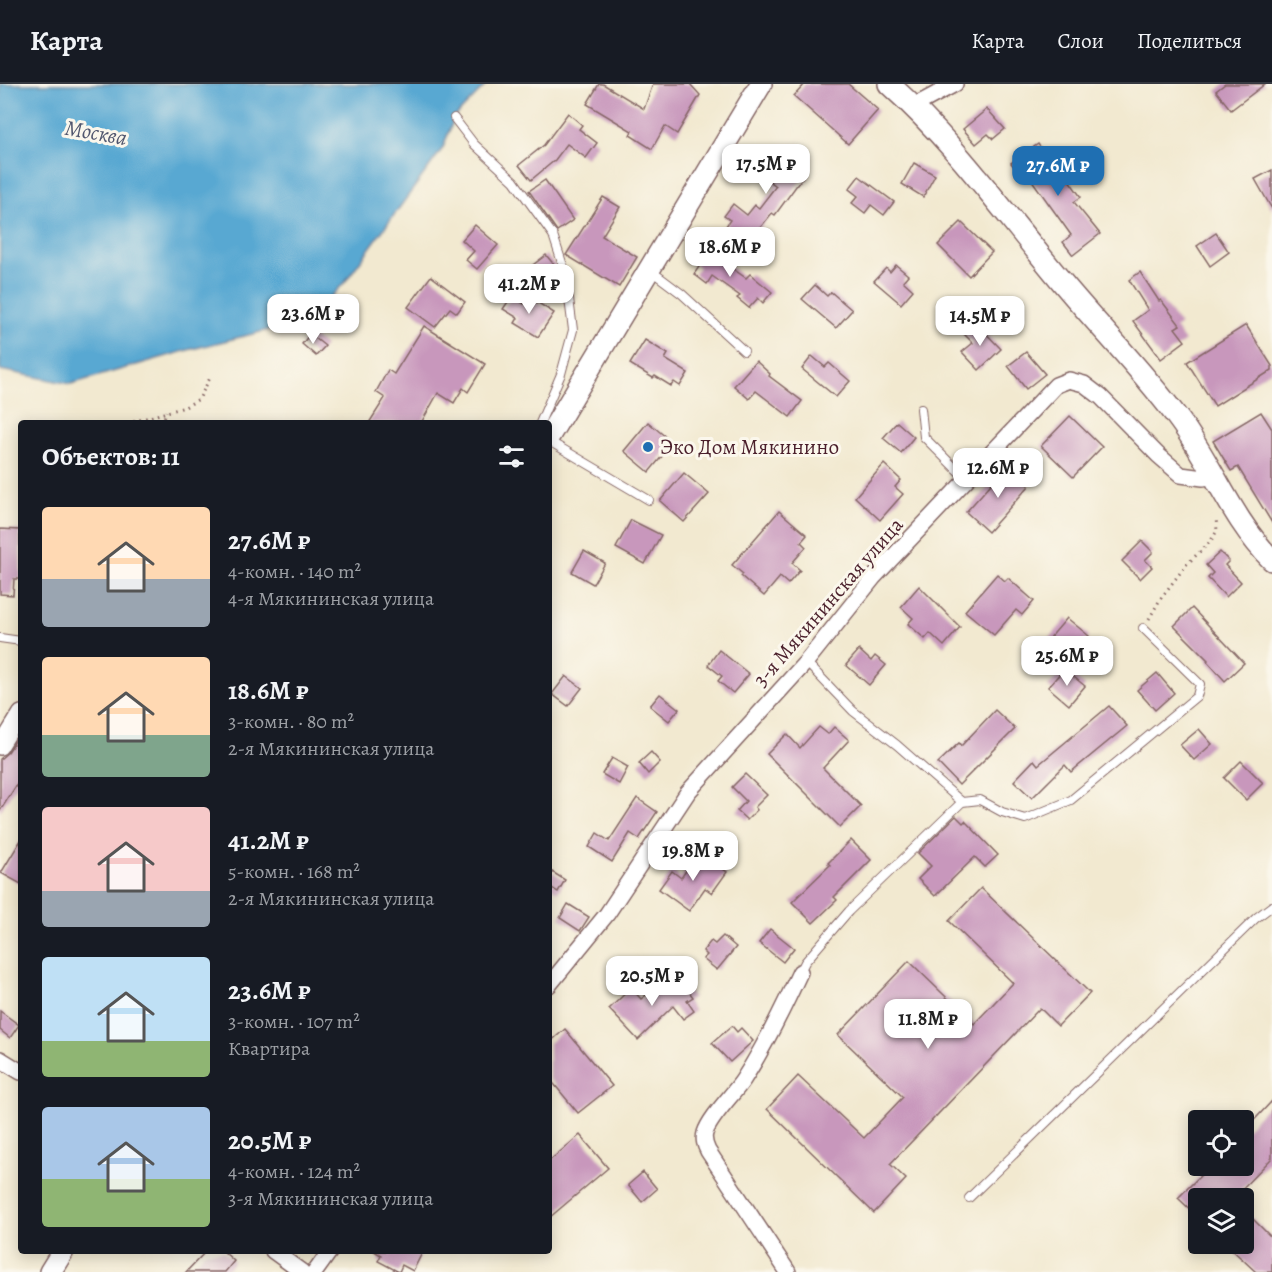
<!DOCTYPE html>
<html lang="ru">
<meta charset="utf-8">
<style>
body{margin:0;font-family:Alegreya,serif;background:#242831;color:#f1f3f6;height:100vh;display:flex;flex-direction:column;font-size:22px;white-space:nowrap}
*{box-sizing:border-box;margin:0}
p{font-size:20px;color:#9ea1a6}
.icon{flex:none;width:33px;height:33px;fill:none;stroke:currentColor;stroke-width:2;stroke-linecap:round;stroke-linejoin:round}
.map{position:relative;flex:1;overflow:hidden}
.details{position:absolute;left:18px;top:336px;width:534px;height:834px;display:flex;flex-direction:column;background:#171b24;border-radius:6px;box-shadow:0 3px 15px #0003}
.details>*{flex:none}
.fabs{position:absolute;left:1188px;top:1026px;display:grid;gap:12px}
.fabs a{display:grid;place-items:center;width:66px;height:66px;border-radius:6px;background:#171b24;box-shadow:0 3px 15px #0003;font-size:30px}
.price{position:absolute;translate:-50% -51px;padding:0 14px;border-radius:12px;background:#fff;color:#222;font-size:20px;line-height:39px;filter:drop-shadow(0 2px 3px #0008)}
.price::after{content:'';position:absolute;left:50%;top:36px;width:18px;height:14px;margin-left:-9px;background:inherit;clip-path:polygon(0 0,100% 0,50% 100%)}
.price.on{background:#1f6fb2;color:#fff}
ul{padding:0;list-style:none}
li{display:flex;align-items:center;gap:18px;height:150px;padding:0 24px}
li span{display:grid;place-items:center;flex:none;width:168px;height:120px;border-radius:6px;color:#555}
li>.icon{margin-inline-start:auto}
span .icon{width:72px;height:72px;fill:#fffc;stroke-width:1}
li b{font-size:26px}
h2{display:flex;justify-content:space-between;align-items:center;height:72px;padding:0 24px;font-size:26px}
header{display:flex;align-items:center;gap:36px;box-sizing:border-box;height:84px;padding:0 30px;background:#171b24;border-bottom:2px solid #363941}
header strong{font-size:28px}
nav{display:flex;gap:33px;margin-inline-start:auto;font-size:21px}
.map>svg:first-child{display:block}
.water{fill:#58a8d2;stroke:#51647e;stroke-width:1.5}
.building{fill:#c897bc}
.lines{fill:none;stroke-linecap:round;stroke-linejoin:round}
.lane-casing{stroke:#856665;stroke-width:10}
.street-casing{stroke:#856665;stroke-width:18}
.secondary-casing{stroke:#856665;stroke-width:24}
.path{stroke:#856665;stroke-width:3;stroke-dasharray:1.5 4.5;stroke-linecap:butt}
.lane{stroke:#fff;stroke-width:8}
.street{stroke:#fff;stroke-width:15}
.secondary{stroke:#fff;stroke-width:21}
.poi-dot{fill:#1f6fb2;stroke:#fbf7ec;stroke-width:2}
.labels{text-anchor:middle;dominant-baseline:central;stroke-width:6;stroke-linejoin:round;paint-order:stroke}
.poi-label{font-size:21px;fill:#4a1f2b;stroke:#fbf7ec;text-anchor:start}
.street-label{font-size:21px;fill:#4a1f2b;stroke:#fbf7ec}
.water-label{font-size:22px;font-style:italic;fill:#50566e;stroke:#fbf7ec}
</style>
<header>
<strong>Карта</strong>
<nav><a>Карта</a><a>Слои</a><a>Поделиться</a></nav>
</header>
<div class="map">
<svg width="1272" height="1188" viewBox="0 0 1272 1188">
<rect width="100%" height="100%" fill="#fbf7ec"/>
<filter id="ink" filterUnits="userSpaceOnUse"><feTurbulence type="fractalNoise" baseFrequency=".0167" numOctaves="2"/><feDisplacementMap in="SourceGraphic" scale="12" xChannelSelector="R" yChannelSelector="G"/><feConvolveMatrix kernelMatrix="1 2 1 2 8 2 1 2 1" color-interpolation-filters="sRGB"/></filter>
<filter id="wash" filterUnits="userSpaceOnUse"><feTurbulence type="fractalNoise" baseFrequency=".008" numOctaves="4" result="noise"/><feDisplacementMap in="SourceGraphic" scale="24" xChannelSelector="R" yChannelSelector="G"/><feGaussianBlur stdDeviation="1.35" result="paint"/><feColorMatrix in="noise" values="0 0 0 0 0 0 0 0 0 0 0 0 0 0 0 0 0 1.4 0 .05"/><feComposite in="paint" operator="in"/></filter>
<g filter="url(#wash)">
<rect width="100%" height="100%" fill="#f2e9d0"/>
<polygon class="water" points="0,0 487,0 454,34 443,64 345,198 309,236 188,266 71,300 0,286"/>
<g id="blocks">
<g class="building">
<polygon points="599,0 603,0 644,25 653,0 690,0 700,11 677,50 665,42 652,65 630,51 632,47 587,20"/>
<polygon points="805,0 848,0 878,26 848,60 794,12"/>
<polygon points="1225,0 1265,0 1231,26 1216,7"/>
<polygon points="987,25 1005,45 993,55 988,50 976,60 963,45"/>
<polygon points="568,29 582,41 579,45 597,59 586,74 567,60 555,76 531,96 519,81 544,61"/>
<polygon points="1038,60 1060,92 1064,89 1081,113 1074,118 1100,150 1073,171 1063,158 1071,151 1024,85 1019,89 1011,79"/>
<polygon points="760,68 770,75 776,68 805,90 775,131 772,129 748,159 726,142 730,136 724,132 733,120 747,131 755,121 759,124 776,102 750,82"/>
<polygon points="914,79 935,91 923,113 902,100"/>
<polygon points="1272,86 1272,125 1255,95"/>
<polygon points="859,92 894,118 884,131 871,121 865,129 852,119 858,112 849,105"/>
<polygon points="545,96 573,136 557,147 529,107"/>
<polygon points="603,113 620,123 602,152 637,173 619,203 566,171"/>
<polygon points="961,138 992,168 969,192 938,161"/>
<polygon points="475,141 498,161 477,185 466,176 474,167 462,156"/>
<polygon points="1216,149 1229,168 1210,182 1197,162"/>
<polygon points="701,163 746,194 750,190 772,208 763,219 758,214 749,224 737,214 740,212 712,192 707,200 694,190 699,183 691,177"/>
<polygon points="546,171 556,183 543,194 533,181"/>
<polygon points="896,181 908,191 903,197 913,206 901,220 874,197 886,184 890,188"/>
<polygon points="1140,188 1159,217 1161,216 1180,241 1175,244 1185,257 1161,275 1133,237 1148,226 1129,196"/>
<polygon points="431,192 465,218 457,229 450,224 435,243 408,223"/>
<polygon points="815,201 827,212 831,208 852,226 836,244 802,215"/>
<polygon points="512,212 524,220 529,213 554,229 538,253 515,239 518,234 503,225"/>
<polygon points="976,239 1001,265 979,286 962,268 973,259 964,250"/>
<polygon points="1246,241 1272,282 1272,286 1215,322 1187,278"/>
<polygon points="424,242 485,280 468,308 463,304 454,319 438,309 421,339 369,339 385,314 376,308 388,286 394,290"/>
<polygon points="310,250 325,262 316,272 302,260"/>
<polygon points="645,256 668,270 665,275 688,289 680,302 674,298 671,302 655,292 653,294 630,280"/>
<polygon points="1026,268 1045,290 1026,305 1008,282"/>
<polygon points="812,272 825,283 829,279 850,297 836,313 802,285"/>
<polygon points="756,277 770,290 769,292 802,317 790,333 756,307 749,315 734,302"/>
<polygon points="1261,328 1272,345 1272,439 1238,383 1231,387 1213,357"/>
<polygon points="1070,332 1102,363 1073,393 1041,362"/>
<polygon points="648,338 673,359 649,388 624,367"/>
<polygon points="897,338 914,353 901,369 883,354"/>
<polygon points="884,380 901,396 895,403 903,410 880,436 855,413"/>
<polygon points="1007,382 1029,402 988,448 966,428"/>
<polygon points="684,389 709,410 684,438 660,417"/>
<polygon points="779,427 807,451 801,458 806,463 792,479 800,486 788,500 780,493 764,512 741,492 743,490 732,481"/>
<polygon points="631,436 661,451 645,480 616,464"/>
<polygon points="0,445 20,446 21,495 14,495 13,511 0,510"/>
<polygon points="1142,457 1153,468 1145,476 1152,483 1140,495 1122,477"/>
<polygon points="584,467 605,479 593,500 572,488"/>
<polygon points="1220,468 1229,477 1225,481 1241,498 1226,513 1208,494 1213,489 1206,481"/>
<polygon points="997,490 1005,497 1008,494 1034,517 1022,531 1016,526 994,551 965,527"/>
<polygon points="919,502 960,543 944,562 930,549 925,555 908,540 913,534 901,523"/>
<polygon points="1192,524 1244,579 1225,597 1207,577 1208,576 1174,542"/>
<polygon points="1067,534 1089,552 1071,573 1049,555"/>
<polygon points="719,566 749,590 733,609 718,597 722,592 708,581"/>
<polygon points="859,566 871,577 875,572 886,581 869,601 846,581"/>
<polygon points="1064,585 1085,602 1069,621 1048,603"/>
<polygon points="1157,589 1174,609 1155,626 1137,606"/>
<polygon points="566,592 582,604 568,622 552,610"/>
<polygon points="660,610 679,625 669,637 650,622"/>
<polygon points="1109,622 1127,642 1071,688 1065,681 1032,714 1014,697 1034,676 1038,681"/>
<polygon points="995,626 1015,645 959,701 938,679 959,659 961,662"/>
<polygon points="819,643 828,650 834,643 849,656 823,684 861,722 840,743 767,670 787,650 800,664"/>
<polygon points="1199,645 1212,660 1194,676 1180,661"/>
<polygon points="21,648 21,694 0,727 0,675 8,668"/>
<polygon points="651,668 660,678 648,690 639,679"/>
<polygon points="612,674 628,683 619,700 602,690"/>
<polygon points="1241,677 1263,699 1246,716 1224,694"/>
<polygon points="745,690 767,711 755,723 757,726 747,736 737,727 746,717 732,703"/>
<polygon points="637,714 657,728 639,755 630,749 612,778 589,763 597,749 609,757"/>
<polygon points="956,732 963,739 965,737 998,771 985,783 975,773 935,812 918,795 931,782 918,769"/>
<polygon points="21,756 21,800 1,789"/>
<polygon points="851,756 871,776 834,813 837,816 813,839 792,818 830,781 828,779"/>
<polygon points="699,768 727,788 712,809 705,804 689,827 659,805 672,787 681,794"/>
<polygon points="549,786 565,796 558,808 549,802"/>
<polygon points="981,804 1090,909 1058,942 1040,924 890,1080 906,1095 874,1129 767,1025 798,992 864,1054 903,1013 838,951 909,877 974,940 1013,899 949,837"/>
<polygon points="568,820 589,833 580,847 560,834"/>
<polygon points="770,845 794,864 783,878 759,859"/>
<polygon points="723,852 736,863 717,886 703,875 707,871 703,867 711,857 715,860"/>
<polygon points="671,892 680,903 684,901 693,913 687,917 694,927 683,935 673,922 638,956 609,925 631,904 641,915"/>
<polygon points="0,927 19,941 10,954 0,946"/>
<polygon points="732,942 737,948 741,944 753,957 730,978 712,959"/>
<polygon points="565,945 612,1002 578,1029 549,994 549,959"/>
<polygon points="1272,1017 1272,1074 1233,1114 1198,1114 1198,1133 1178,1114 1210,1082 1244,1082 1244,1047"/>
<polygon points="580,1051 608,1084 549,1134 549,1077"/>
<polygon points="643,1088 657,1105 642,1118 628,1101"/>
<polygon points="1244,1126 1272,1154 1272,1188 1256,1188 1226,1160 1244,1160"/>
<polygon points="206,1167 223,1167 234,1177 225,1188 186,1188"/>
<polygon points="374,1167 423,1167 413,1187 402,1181 399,1188 378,1177 381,1171"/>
</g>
</g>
</g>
<g filter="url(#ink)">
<use href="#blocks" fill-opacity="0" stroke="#856665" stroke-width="1.5"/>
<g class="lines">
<g class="lane-casing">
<g id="lane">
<polyline points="454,34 474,60 514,97 553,151 566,191 573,246 561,290 540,339"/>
<polyline points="650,186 682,210 744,267"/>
<polyline points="921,325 924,353 966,395"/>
<polyline points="549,357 649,416"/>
<polyline points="0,554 21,557"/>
<polyline points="806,578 853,627 897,661 962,718"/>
<polyline points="800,888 805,878 849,827 962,718 980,716 1002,728 1025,735 1071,716 1197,612 1200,600 1143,544"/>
<polyline points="969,1114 1256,834 1272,822"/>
</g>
</g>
<g class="street-casing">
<g id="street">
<polyline points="914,22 955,0"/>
<polyline points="0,663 21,629"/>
<polyline points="549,901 607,830 688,708 806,578 874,493 1056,301 1069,296 1084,300 1101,313 1158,371 1181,391 1203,394 1214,392"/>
<polyline points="0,975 21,988"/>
<polyline points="273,1167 302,1188"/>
<polyline points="315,1188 330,1167"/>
<path d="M788 1188 708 1067C705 1061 703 1056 705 1049 710 1033 733 1011 743 996 765 962 783 925 800 888"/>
</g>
</g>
<g class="secondary-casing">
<g id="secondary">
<path d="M889 0C954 58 1006 131 1062 198 1101 245 1144 288 1180 337 1213 382 1232 436 1272 476"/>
<polyline points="549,352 761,0"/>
<polyline points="50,1188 63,1167"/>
</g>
</g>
<g class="path">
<polyline points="288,217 309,236"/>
<polyline points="128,339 185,323 199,315 210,294"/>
<polyline points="163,339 166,327"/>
<polyline points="1149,535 1161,514 1186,481 1210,458 1217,447 1216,433"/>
</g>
<use href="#lane" class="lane"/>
<use href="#street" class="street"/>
<use href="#secondary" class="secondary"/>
</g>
</g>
<circle class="poi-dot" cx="648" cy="363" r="6"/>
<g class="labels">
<g class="poi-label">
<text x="660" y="363">Эко Дом Мякинино</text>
</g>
<g class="street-label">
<text transform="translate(828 518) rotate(-49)">3-я Мякининская улица</text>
</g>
<g class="water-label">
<text transform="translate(96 49) rotate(10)">Москва</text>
</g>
</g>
</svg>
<div class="fabs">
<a><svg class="icon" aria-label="locate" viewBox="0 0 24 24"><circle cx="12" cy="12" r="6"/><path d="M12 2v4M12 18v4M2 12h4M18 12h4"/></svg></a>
<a><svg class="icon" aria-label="layers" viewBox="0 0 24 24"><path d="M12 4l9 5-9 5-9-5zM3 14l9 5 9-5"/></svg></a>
</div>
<b class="price" style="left:766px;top:111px">17.5M ₽</b>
<b class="price on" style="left:1058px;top:113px">27.6M ₽</b>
<b class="price" style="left:730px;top:194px">18.6M ₽</b>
<b class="price" style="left:529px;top:231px">41.2M ₽</b>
<b class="price" style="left:313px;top:261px">23.6M ₽</b>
<b class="price" style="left:980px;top:263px">14.5M ₽</b>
<b class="price" style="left:998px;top:415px">12.6M ₽</b>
<b class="price" style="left:1067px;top:603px">25.6M ₽</b>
<b class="price" style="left:693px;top:798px">19.8M ₽</b>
<b class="price" style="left:652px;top:923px">20.5M ₽</b>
<b class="price" style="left:928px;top:966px">11.8M ₽</b>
<section class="details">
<h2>Объектов: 11<svg class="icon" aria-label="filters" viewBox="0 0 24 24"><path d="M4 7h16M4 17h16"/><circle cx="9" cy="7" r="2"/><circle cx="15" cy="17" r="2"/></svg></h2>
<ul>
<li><span style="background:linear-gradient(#ffd9b3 60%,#9aa5b1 0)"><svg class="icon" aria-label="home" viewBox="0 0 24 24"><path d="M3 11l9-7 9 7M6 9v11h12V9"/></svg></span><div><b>27.6M ₽</b><p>4-комн. · 140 m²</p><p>4-я Мякининская улица</p></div></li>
<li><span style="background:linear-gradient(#ffd9b3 65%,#7fa58c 0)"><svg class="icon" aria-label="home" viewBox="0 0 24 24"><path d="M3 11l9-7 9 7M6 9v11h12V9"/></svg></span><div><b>18.6M ₽</b><p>3-комн. · 80 m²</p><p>2-я Мякининская улица</p></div></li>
<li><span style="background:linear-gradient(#f6c9c9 70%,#9aa5b1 0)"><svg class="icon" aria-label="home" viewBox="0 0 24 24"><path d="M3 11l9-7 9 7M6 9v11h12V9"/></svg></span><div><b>41.2M ₽</b><p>5-комн. · 168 m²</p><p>2-я Мякининская улица</p></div></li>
<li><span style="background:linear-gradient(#bfe0f5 70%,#8fb573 0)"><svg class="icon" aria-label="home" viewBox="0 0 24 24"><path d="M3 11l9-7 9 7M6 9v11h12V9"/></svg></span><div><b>23.6M ₽</b><p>3-комн. · 107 m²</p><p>Квартира</p></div></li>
<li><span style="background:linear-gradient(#a9c7e8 60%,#8fb573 0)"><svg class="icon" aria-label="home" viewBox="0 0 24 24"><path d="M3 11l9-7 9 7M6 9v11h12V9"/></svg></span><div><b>20.5M ₽</b><p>4-комн. · 124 m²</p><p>3-я Мякининская улица</p></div></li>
</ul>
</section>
</div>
